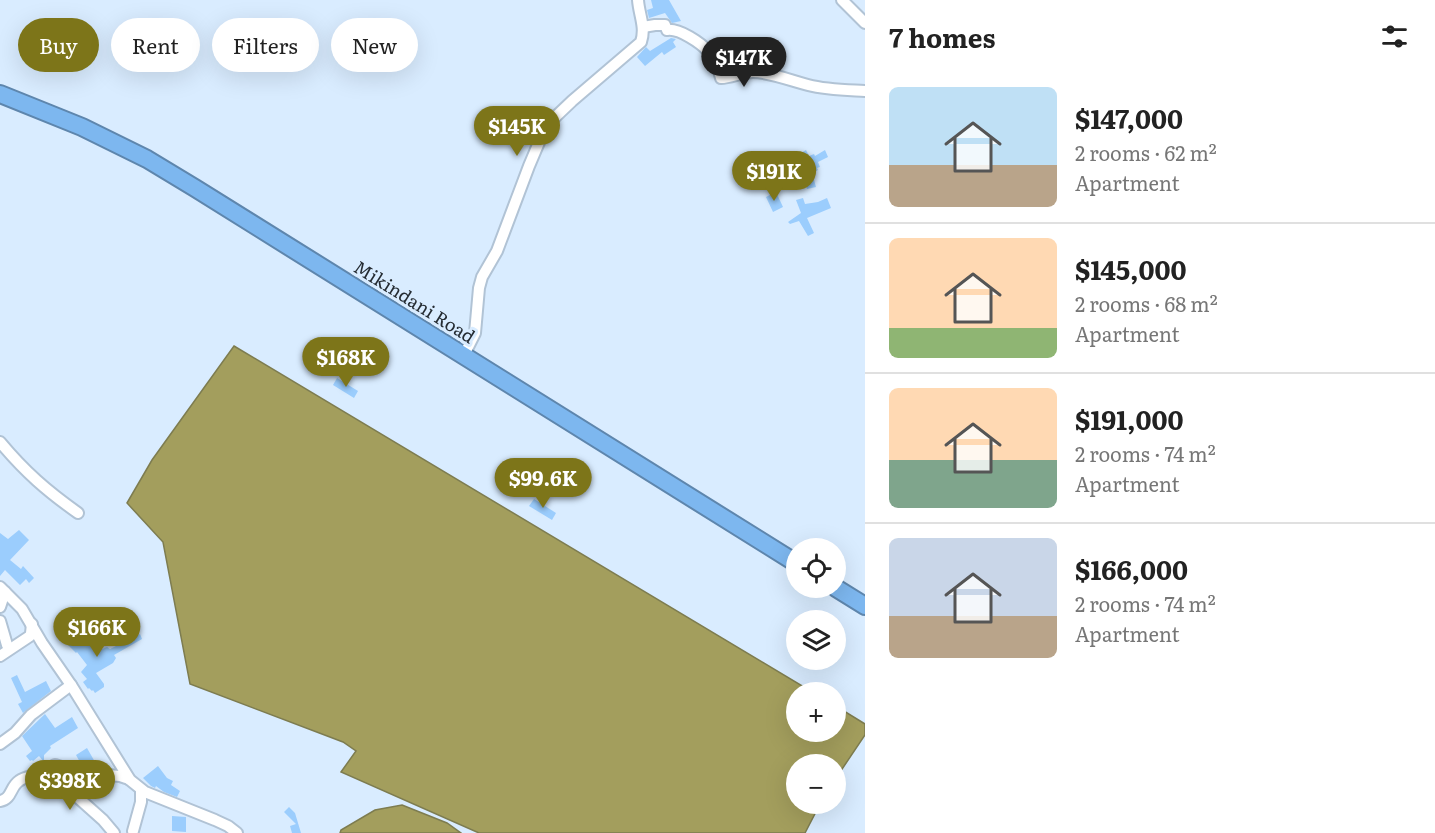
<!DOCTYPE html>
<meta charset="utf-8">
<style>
body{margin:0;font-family:Literata,serif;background:#f2f2f2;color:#222;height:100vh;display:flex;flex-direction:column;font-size:22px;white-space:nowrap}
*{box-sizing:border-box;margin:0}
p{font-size:20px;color:#767676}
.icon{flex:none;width:33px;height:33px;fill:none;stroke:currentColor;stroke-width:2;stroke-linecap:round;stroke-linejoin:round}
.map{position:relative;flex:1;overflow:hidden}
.sheet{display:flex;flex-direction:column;background:#fff;width:570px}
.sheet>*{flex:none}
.hud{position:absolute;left:18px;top:18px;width:570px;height:54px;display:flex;gap:12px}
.tools{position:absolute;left:786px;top:538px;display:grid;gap:12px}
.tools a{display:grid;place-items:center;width:60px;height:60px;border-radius:50%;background:#fff;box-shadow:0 6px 24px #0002;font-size:30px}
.price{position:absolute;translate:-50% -51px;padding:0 14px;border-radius:21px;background:#7d7519;color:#fff;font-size:20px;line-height:39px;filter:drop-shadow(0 2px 3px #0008)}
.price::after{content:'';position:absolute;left:50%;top:36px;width:18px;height:14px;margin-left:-9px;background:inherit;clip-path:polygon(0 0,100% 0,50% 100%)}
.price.selected{background:#222;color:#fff}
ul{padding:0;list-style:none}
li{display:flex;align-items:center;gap:18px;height:150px;padding:0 24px}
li+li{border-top:2px solid #e0e0e0}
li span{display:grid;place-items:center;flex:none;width:168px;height:120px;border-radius:9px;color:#555}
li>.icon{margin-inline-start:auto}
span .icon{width:72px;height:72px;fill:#fffc;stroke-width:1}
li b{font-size:26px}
h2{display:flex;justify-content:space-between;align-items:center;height:72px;padding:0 24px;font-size:26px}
.chip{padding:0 21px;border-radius:27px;background:#fff;box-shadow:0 6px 24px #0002;font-size:21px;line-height:54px}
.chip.selected{background:#7d7519;color:#fff}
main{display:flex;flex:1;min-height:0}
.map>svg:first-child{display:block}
.water{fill:#a39e5d;stroke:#7d7c50;stroke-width:1.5}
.building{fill:#9bcdfd}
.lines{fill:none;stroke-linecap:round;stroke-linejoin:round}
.minor-casing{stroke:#b1c3d5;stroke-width:14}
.highway-casing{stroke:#5e86ad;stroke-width:20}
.minor{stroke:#fff;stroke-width:10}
.highway{stroke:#7db7ef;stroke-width:16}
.labels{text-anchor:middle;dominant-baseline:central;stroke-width:6;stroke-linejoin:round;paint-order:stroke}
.street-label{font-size:18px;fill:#252c33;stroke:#d9ecff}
</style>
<main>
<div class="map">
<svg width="865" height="833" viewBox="0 0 865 833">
<rect width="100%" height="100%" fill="#d9ecff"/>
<g class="water">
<polygon points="234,346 814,693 796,693 796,732 836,732 836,706 865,724 865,735 836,778 836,765 796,765 796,804 820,804 805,833 479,833 341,772 356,751 343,742 190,684 163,542 127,503 152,460"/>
<polygon points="402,805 447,823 461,833 340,833 341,830 375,810"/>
</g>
<g class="building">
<polygon points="651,0 669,0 681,21 672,23 665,13 649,18 647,10 653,8"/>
<polygon points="671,38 676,39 673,42 676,47 664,55 662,52 645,66 637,57 646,47 650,51"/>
<polygon points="806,150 809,156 814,154 815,156 825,150 828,157 818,162 820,167 817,168 818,170 812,173 816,187 807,189 802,173 790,177 788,170 805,164 799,154"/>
<polygon points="776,192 783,207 773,212 766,197"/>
<polygon points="803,198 805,204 818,202 827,198 831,208 807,218 814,233 808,236 799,221 790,224 788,222 801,213 796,200"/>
<polygon points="337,378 358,391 354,398 333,385"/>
<polygon points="534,499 556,513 552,520 529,506"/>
<polygon points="19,530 29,540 10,560 21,569 23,566 34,578 29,583 26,579 20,585 5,570 0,576 0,533 8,539"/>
<polygon points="85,631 98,651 107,647 110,649 124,642 123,640 133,635 135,637 140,634 142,639 114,655 116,658 113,663 96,673 104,684 104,687 95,693 93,690 92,691 89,688 88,689 83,682 87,679 81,672 87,665 77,652 76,653 68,645 74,639 73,638"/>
<polygon points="17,675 25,692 46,681 51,691 23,713 18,704 22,702 11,678"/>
<polygon points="45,714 55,728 72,717 78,728 50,746 51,748 44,755 44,762 39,756 33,761 32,760 30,761 26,756 32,751 22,736"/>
<polygon points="87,748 95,762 90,766 81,765 81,764 76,755"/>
<polygon points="158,766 167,778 173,781 171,785 180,791 177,797 164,792 156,786 155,788 151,786 143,778"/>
<polygon points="289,807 295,813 301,833 292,833 290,826 296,824 284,812"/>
<polygon points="172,816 186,817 186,832 172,831"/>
</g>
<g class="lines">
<g class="minor-casing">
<g id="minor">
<polyline points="842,0 865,23"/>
<path d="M643 27 655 25H665L667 30C679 28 701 43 709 52 715 58 719 70 721 78 731 78 742 72 753 72 769 72 792 81 808 85 827 90 846 90 865 91"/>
<path d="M464 355 475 333 479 288 482 277 497 251 529 166 540 140 552 120 572 101 641 42C646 27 639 15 638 0"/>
<path d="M0 442C25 472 47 491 78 513"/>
<polyline points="0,587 22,609 42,643 71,685 130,780 145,792 215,820 228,826 237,833"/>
<polyline points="0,607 5,592"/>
<polyline points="0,621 7,645"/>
<polyline points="0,656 30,636 31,633 32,624"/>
<polyline points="0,744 15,733 31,715 71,685"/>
<polyline points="61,767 75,795 103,820 114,833"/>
<path d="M0 801C12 799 10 787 19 781 26 776 35 776 42 772 47 770 51 767 55 765L83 774H95L120 776 129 779"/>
<polyline points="133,831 141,802 141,790"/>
</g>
</g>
<g class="highway-casing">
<g id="highway">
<polyline points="0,94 82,127 147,159 195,188 796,563"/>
<polyline points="836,588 865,606"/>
</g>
</g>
<use href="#minor" class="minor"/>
<use href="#highway" class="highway"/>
</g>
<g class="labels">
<g class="street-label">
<text transform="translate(415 301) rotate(32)">Mikindani Road</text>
</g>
</g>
</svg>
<div class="tools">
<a><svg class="icon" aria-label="locate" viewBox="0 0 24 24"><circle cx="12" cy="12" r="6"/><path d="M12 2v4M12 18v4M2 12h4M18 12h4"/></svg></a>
<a><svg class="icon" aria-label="layers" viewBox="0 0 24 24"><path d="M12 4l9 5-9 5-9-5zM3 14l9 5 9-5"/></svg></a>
<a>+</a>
<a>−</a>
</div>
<b class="price selected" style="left:744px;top:88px">$147K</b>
<b class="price" style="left:517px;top:157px">$145K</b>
<b class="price" style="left:774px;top:202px">$191K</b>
<b class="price" style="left:346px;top:388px">$168K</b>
<b class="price" style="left:543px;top:509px">$99.6K</b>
<b class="price" style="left:97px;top:658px">$166K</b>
<b class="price" style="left:70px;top:811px">$398K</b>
<div class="hud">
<a class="chip selected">Buy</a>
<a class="chip">Rent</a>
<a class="chip">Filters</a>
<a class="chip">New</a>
</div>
</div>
<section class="sheet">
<h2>7 homes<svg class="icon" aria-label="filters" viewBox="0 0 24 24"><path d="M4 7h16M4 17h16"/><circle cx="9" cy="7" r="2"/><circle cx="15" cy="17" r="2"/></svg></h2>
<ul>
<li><span style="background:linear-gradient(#bfe0f5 65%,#b9a48a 0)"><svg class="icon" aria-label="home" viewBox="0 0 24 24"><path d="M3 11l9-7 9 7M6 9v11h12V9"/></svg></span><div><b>$147,000</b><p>2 rooms · 62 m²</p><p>Apartment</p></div></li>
<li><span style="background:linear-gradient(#ffd9b3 75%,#8fb573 0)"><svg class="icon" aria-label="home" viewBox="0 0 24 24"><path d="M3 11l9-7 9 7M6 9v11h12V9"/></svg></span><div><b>$145,000</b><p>2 rooms · 68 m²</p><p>Apartment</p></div></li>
<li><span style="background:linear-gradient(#ffd9b3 60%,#7fa58c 0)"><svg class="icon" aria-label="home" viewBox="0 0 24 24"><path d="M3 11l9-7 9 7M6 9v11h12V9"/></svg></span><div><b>$191,000</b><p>2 rooms · 74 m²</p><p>Apartment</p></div></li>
<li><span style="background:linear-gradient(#c9d6e8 65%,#b9a48a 0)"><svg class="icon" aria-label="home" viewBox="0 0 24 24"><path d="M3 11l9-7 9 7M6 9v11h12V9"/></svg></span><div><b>$166,000</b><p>2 rooms · 74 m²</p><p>Apartment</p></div></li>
</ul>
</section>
</main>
